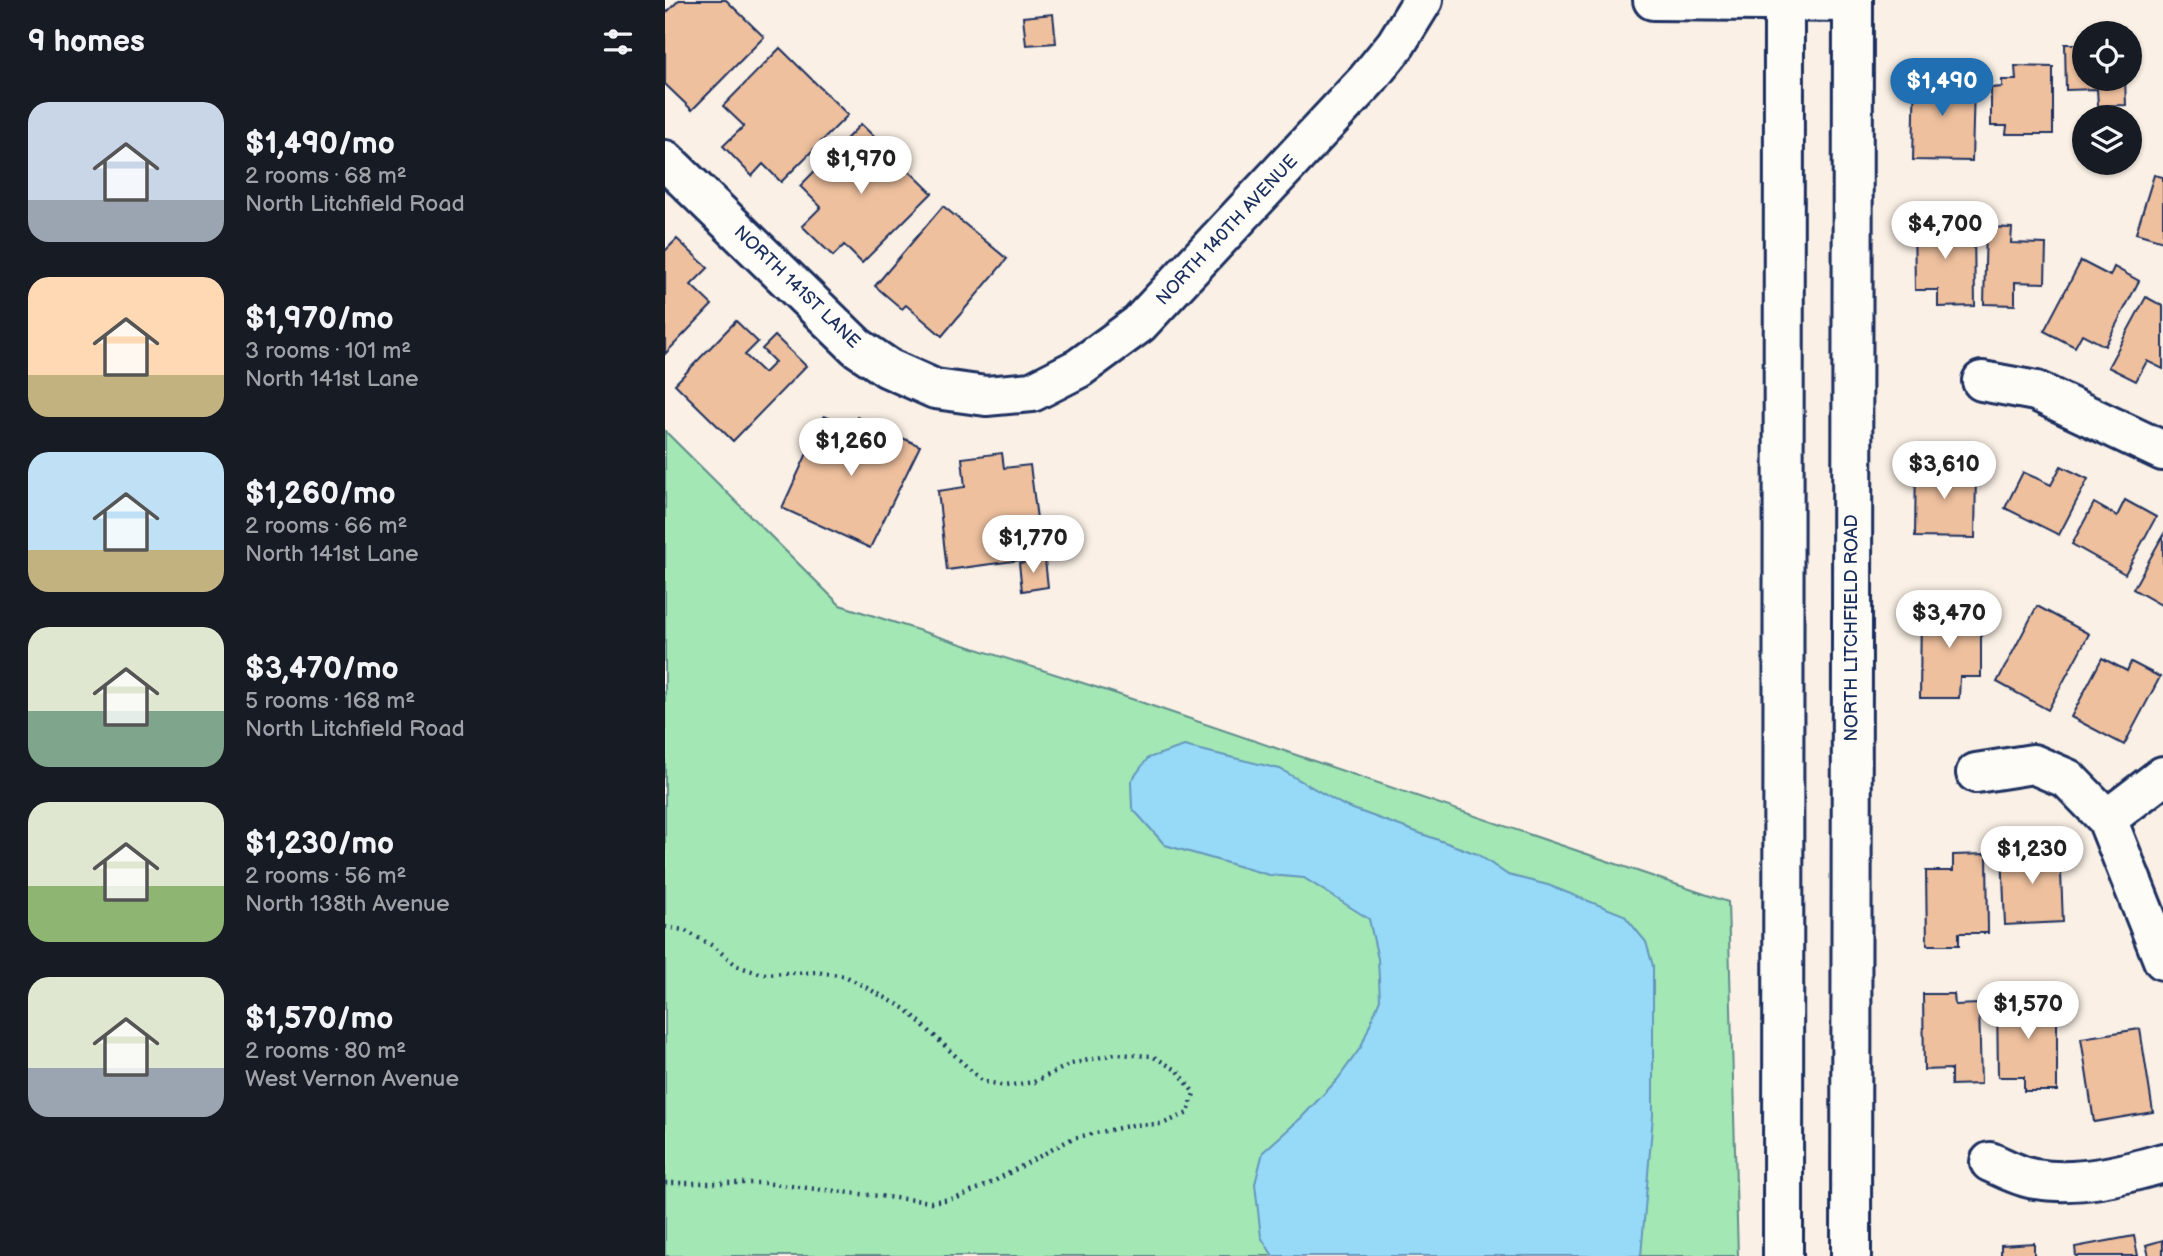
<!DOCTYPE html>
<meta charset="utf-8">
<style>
body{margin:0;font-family:"Balsamiq Sans",sans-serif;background:#242831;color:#f1f3f6;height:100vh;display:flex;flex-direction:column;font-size:26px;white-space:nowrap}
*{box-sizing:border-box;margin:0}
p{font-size:23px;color:#9ea1a6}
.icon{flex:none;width:38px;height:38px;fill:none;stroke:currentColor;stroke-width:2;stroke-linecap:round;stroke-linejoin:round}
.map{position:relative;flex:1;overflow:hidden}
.drawer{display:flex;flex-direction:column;background:#171b24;width:665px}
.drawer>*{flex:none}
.fabs{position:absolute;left:1407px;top:21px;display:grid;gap:14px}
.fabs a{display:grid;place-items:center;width:70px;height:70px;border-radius:50%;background:#171b24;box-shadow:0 2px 5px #0004;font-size:35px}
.price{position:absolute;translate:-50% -60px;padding:0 16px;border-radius:24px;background:#fff;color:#222;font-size:23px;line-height:46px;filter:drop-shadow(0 2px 4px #0008)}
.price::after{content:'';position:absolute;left:50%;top:42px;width:21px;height:16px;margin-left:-10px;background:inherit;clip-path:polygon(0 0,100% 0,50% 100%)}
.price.on{background:#1f6fb2;color:#fff}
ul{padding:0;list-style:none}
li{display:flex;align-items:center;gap:21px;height:175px;padding:0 28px}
li span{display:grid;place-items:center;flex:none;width:196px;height:140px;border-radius:21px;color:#555}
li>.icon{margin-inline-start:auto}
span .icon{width:84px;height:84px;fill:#fffc;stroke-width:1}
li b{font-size:30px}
h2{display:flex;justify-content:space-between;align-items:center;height:84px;padding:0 28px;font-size:30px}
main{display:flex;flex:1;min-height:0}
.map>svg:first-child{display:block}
.green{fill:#a2e7b4;stroke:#5e8b89;stroke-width:2}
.water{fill:#96daf8;stroke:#6596ba;stroke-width:2}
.building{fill:#eec09e;stroke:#1b2f5e;stroke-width:2}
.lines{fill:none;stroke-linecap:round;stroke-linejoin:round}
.minor-casing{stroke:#1b2f5e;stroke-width:44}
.major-casing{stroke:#1b2f5e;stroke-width:44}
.path{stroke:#1b2f5e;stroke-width:4.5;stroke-dasharray:2 5;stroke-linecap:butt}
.minor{stroke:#fdfcf7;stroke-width:38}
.major{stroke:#fdfcf7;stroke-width:38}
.labels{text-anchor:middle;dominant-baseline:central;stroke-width:7;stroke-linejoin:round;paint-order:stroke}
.street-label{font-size:18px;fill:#1b2f5e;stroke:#fdfcf7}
</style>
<main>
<section class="drawer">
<h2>9 homes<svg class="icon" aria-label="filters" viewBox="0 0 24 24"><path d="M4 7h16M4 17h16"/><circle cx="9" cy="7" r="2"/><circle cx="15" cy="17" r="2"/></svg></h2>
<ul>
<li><span style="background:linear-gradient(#c9d6e8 70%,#9aa5b1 0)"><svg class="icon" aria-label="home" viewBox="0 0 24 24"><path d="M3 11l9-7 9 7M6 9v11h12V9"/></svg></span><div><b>$1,490/mo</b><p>2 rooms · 68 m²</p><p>North Litchfield Road</p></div></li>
<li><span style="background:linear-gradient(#ffd9b3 70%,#c2b280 0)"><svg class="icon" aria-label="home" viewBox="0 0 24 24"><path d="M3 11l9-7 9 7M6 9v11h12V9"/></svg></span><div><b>$1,970/mo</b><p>3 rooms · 101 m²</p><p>North 141st Lane</p></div></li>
<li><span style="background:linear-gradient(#bfe0f5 70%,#c2b280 0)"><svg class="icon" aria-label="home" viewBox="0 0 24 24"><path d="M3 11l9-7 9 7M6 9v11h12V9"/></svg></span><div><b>$1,260/mo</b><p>2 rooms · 66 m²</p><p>North 141st Lane</p></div></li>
<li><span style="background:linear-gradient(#dfe7d0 60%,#7fa58c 0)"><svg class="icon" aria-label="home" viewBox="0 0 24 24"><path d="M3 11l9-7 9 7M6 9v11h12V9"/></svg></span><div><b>$3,470/mo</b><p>5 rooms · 168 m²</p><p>North Litchfield Road</p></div></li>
<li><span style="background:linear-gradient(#dfe7d0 60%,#8fb573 0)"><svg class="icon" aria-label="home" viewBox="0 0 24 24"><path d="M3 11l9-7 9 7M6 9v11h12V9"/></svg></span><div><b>$1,230/mo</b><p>2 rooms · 56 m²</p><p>North 138th Avenue</p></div></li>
<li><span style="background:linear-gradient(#dfe7d0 65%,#9aa5b1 0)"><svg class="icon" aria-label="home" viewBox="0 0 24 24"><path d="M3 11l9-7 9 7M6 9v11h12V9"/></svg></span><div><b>$1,570/mo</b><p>2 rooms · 80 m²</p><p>West Vernon Avenue</p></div></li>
</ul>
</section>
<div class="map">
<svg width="1498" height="1256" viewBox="0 0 1498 1256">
<rect width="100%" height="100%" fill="#faf0e5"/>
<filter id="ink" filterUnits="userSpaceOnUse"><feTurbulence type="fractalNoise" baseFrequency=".0143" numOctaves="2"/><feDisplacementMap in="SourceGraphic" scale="14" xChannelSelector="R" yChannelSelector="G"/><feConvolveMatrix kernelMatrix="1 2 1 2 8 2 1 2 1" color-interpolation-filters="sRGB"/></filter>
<g filter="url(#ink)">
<polygon class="green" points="0,431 175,605 449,693 1063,902 1073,1256 0,1256"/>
<polygon class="water" points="519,746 615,769 680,806 812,854 843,875 883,885 959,915 981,942 988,966 988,1115 976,1256 608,1256 596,1237 590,1184 598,1152 636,1118 672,1080 696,1047 715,999 713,959 704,919 639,878 604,875 500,845 467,808 466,781 483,758"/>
<g class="building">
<polygon points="14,0 61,0 99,37 27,110 0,84 0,14"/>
<polygon points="388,14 391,43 361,45 358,17"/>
<polygon points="1459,27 1459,33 1430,33 1430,28"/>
<polygon points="1400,44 1419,44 1419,79 1460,79 1461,105 1433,106 1432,89 1401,90"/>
<polygon points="115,48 183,115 116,182 98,164 87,176 58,146 79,126 58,106"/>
<polygon points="1350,66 1388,67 1388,134 1341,134 1342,126 1326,126 1326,88 1337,87 1337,80 1351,80"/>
<polygon points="1250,69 1282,69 1282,83 1309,84 1307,161 1248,160"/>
<polygon points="196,124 267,193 197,263 179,245 168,256 137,226 156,207 135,186"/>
<polygon points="1489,175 1498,177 1498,241 1471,233"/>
<polygon points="278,206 342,259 277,336 241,305 237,309 210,286"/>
<polygon points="1249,215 1281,215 1281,228 1309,228 1310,306 1273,307 1273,290 1250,290"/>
<polygon points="1321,227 1347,228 1346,243 1381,244 1380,283 1350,282 1350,305 1319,304"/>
<polygon points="12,239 43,268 26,285 47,305 0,354 0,251"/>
<polygon points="1416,261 1445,276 1449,267 1474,281 1440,346 1417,334 1410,347 1379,331"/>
<polygon points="1481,297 1498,306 1498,369 1482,361 1471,381 1443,367"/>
<polygon points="71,321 93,342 80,355 99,373 110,362 97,349 110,336 141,366 68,441 10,384"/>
<polygon points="159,416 187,428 192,417 255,446 205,548 117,508"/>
<polygon points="337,453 339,468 365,465 377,557 282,570 273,491 300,487 297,458"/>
<polygon points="1251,459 1284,459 1284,471 1311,471 1310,538 1250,537"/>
<polygon points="1396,466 1423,479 1394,535 1340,508 1358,472 1386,485"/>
<polygon points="1460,500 1491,517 1460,574 1407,544 1429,503 1452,516"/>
<polygon points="1498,535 1498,606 1468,589"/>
<polygon points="380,560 383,587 357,591 354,563"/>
<polygon points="1372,606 1424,634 1383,710 1332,682"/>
<polygon points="1256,607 1316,607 1316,677 1295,677 1294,698 1255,698"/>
<polygon points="1437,658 1462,671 1466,662 1495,677 1459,745 1406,717"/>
<polygon points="1395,848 1398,922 1340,925 1337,851"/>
<polygon points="1322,854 1323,933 1294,933 1294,945 1262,945 1261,871 1288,871 1288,855"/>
<polygon points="1258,994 1289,994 1290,1005 1314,1004 1316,1084 1286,1085 1286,1069 1259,1070"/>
<polygon points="1392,997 1392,1091 1359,1091 1359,1077 1333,1077 1332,998"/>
<polygon points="1475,1029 1488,1112 1429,1122 1416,1038"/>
<polygon points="1469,1236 1473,1256 1411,1256 1410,1247"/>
<polygon points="1498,1240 1498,1256 1484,1256 1481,1245"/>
<polygon points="1369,1243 1369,1256 1336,1256 1336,1245"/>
</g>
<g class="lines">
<g class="minor-casing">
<g id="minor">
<polyline points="988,0 1188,2"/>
<polyline points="0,160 192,347 223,368 270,389 321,396 367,392 414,368 474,324 702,80 731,44 758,0"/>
<polyline points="1317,381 1371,391 1498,451"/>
<polyline points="1311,773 1368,764 1403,779 1442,819 1498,960"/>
<polyline points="1442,819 1498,776"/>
<path d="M1325 1162C1339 1168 1355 1177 1370 1179 1413 1186 1457 1175 1498 1163"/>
</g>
</g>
<g class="major-casing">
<g id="major">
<polyline points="1118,1256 1119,0"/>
<polyline points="1186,1256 1188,0"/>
</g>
</g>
<polyline class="path" points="0,927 19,930 48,946 72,966 97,974 154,972 180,976 241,1009 317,1081 340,1086 369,1082 406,1064 450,1054 487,1056 513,1071 529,1093 523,1113 497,1124 468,1125 408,1138 322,1185 292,1198 266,1202 99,1183 0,1183"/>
<use href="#minor" class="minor"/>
<use href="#major" class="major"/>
</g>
</g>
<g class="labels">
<g class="street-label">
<text transform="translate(562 230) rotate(-47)">NORTH 140TH AVENUE</text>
<text transform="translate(132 287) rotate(44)">NORTH 141ST LANE</text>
<text transform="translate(1186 628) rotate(-90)">NORTH LITCHFIELD ROAD</text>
</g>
</g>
</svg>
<div class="fabs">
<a><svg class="icon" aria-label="locate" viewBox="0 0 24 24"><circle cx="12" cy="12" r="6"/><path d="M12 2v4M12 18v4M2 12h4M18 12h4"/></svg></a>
<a><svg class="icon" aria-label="layers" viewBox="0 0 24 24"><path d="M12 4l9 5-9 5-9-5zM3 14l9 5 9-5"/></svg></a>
</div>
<b class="price on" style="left:1277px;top:118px">$1,490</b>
<b class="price" style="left:196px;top:196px">$1,970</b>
<b class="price" style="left:1280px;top:261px">$4,700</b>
<b class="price" style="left:186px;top:478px">$1,260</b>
<b class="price" style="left:1279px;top:501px">$3,610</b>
<b class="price" style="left:368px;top:575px">$1,770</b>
<b class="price" style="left:1284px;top:650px">$3,470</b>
<b class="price" style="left:1367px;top:886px">$1,230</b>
<b class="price" style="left:1363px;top:1041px">$1,570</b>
</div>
</main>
